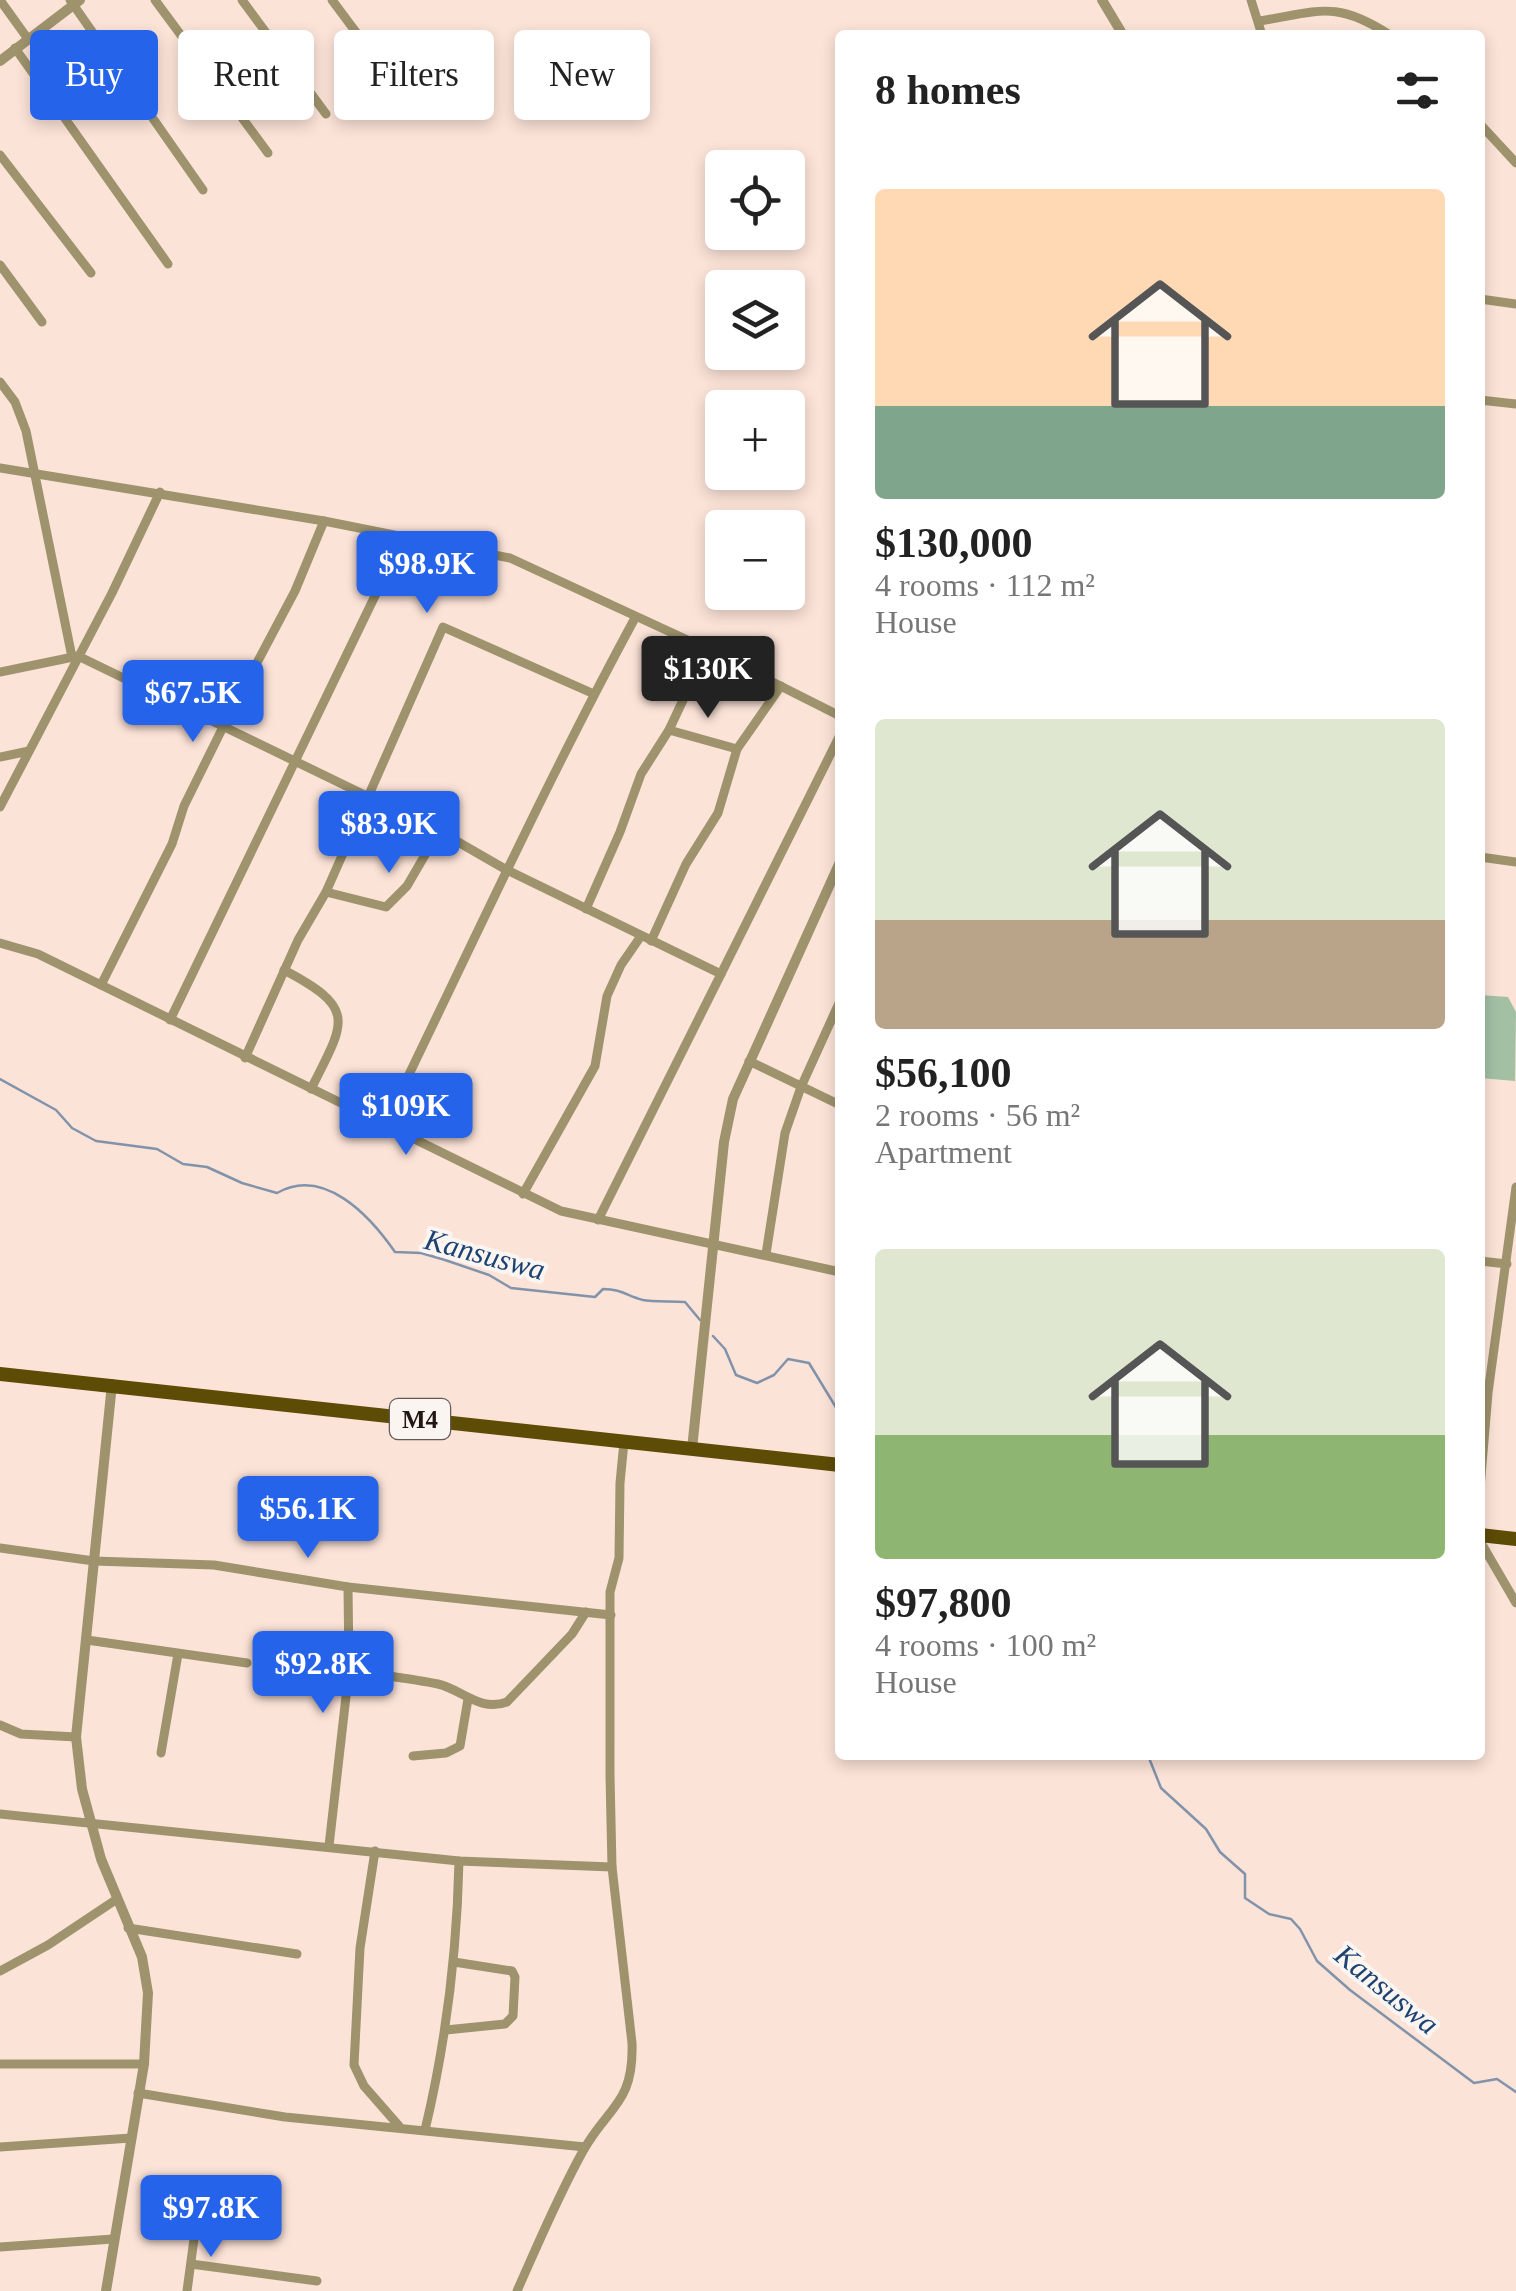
<!DOCTYPE html>
<meta charset="utf-8">
<style>
body{margin:0;font-family:"Times New Roman",serif;background:#f6f6f6;color:#222;height:100vh;display:flex;flex-direction:column;font-size:38px;white-space:nowrap}
*{box-sizing:border-box;margin:0}
p{font-size:32px;color:#767676}
.icon{flex:none;width:55px;height:55px;fill:none;stroke:currentColor;stroke-width:2;stroke-linecap:round;stroke-linejoin:round}
.map{position:relative;flex:1;overflow:hidden}
.details{position:absolute;left:835px;top:30px;width:650px;height:1730px;display:flex;flex-direction:column;background:#fff;border-radius:10px;box-shadow:0 5px 15px #0003}
.details>*{flex:none}
.guide{position:absolute;left:30px;top:30px;width:655px;height:90px;display:flex;gap:20px}
.buttons{position:absolute;left:705px;top:150px;display:grid;gap:20px}
.buttons a{display:grid;place-items:center;width:100px;height:100px;border-radius:10px;background:#fff;box-shadow:0 5px 15px #0003;font-size:50px}
.price{position:absolute;translate:-50% -85px;padding:0 22px;border-radius:10px;background:#2563eb;color:#fff;font-size:32px;line-height:65px;filter:drop-shadow(0 2px 5px #0008)}
.price::after{content:'';position:absolute;left:50%;top:60px;width:30px;height:22px;margin-left:-15px;background:inherit;clip-path:polygon(0 0,100% 0,50% 100%)}
.price.selected{background:#222;color:#fff}
ul{padding:0;list-style:none}
li{display:grid;align-content:center;gap:20px;height:530px;padding:0 40px}
li span{display:grid;place-items:center;height:310px;border-radius:10px;color:#555}
li>.icon{margin-inline-start:auto}
span .icon{width:180px;height:180px;fill:#fffc;stroke-width:1}
li b{font-size:42px}
h2{display:flex;justify-content:space-between;align-items:center;height:120px;padding:0 40px;font-size:42px}
.pill{padding:0 35px;border-radius:10px;background:#fff;box-shadow:0 5px 15px #0003;font-size:35px;line-height:90px}
.pill.selected{background:#2563eb;color:#fff}
.map>svg:first-child{display:block}
.park{fill:#a3c0a5}
.lines{fill:none;stroke-linecap:round;stroke-linejoin:round}
.stream{stroke:#8193ab;stroke-width:2.5}
.minor{stroke:#9e936c;stroke-width:9}
.tertiary{stroke:#9e936c;stroke-width:10}
.primary{stroke:#5d4c06;stroke-width:14}
.labels{text-anchor:middle;dominant-baseline:central;stroke-width:8;stroke-linejoin:round;paint-order:stroke}
.shield{fill:#fbf5f2;stroke:#635a55;stroke-width:2.5}
.shield-label{font-size:25px;font-weight:bold;fill:#221712}
.water-label{font-size:30px;font-style:italic;fill:#1c4272;stroke:#fbf5f2}
</style>
<div class="map">
<svg width="1516" height="2291" viewBox="0 0 1516 2291">
<rect width="100%" height="100%" fill="#fce3d8"/>
<polygon class="park" points="1480,995 1508,997 1516,1012 1515,1081 1480,1078"/>
<g class="lines">
<g class="stream">
<path d="M0 1079 56 1110 72 1128 96 1141 157 1149 183 1164 207 1167 242 1183 277 1193C324 1166 370 1216 395 1252L421 1253 445 1260 489 1275 511 1288 595 1297 603 1289C622 1289 627 1296 643 1300 652 1302 673 1301 685 1302L700 1320"/>
<polyline points="713,1336 725,1349 736,1375 757,1383 774,1375 788,1359 809,1363 840,1414"/>
<polyline points="1144,1755 1149,1758 1161,1788 1206,1829 1220,1852 1245,1874 1245,1898 1269,1914 1291,1919 1300,1929 1317,1961 1350,1990 1474,2083 1497,2079 1516,2092"/>
</g>
<g class="minor">
<polyline points="0,0 28,39"/>
<polyline points="70,0 203,190"/>
<polyline points="155,0 268,153"/>
<polyline points="242,0 326,114"/>
<polyline points="332,0 382,67"/>
<polyline points="1251,0 1262,35"/>
<path d="M1260 21C1320 11 1336 0 1390 35"/>
<polyline points="15,48 168,264"/>
<polyline points="1480,124 1516,163"/>
<polyline points="0,155 91,273"/>
<polyline points="0,265 42,322"/>
<polyline points="1480,299 1516,304"/>
<polyline points="0,382 15,402 26,431 72,657"/>
<polyline points="1480,400 1516,404"/>
<polyline points="0,468 324,521 510,558 707,649 840,716"/>
<polyline points="0,672 78,656 439,831 505,869 721,974 598,1220"/>
<polyline points="669,730 737,749"/>
<polyline points="0,757 29,751"/>
<polyline points="0,807 112,593 160,492"/>
<polyline points="1480,857 1516,862"/>
<polyline points="326,892 386,907 407,886 439,831"/>
<polyline points="586,909 620,832 641,774 669,730 707,649"/>
<polyline points="651,941 686,864 718,813 737,749 781,686"/>
<polyline points="0,943 38,954 561,1211 840,1272"/>
<path d="M284 970C358 1009 345 1021 311 1089"/>
<polyline points="721,974 840,735"/>
<polyline points="101,985 172,844 184,806 223,727 295,591 324,521"/>
<polyline points="170,1020 403,538"/>
<polyline points="245,1058 298,940 326,892 443,627 594,694"/>
<polyline points="749,1061 840,1105"/>
<path d="M384 1126C467 956 545 784 635 618"/>
<polyline points="523,1194 595,1066 607,996 621,965 641,936"/>
<polyline points="766,1254 785,1133 801,1087 840,1001"/>
<polyline points="1480,1261 1507,1264"/>
<polyline points="1480,1488 1488,1393 1516,1187"/>
<polyline points="1480,1541 1516,1603"/>
<polyline points="0,1548 94,1561 214,1565 348,1587 611,1615"/>
<polyline points="87,1640 247,1663"/>
<path d="M349 1670C378 1675 409 1678 438 1684 463 1690 480 1712 507 1702L572 1634 586 1612"/>
<polyline points="0,1725 21,1734 76,1737"/>
<polyline points="161,1753 178,1654"/>
<polyline points="413,1756 446,1753 460,1746 468,1699"/>
<polyline points="0,1814 459,1861 612,1867"/>
<polyline points="329,1846 349,1670 348,1587"/>
<polyline points="375,1851 360,1948 354,2065 364,2086 399,2126"/>
<polyline points="128,1928 297,1954"/>
<polyline points="0,1971 48,1945 117,1899"/>
<polyline points="446,2030 505,2024 513,2016 515,1977 512,1971 454,1962"/>
<polyline points="0,2064 144,2064"/>
<polyline points="138,2093 285,2117 585,2147"/>
<path d="M425 2130C446 2042 457 1952 459 1861"/>
<polyline points="0,2147 131,2138"/>
<polyline points="0,2247 113,2239"/>
<polyline points="191,2264 317,2281"/>
<polyline points="187,2291 196,2224"/>
<path d="M517 2291C538 2244 558 2196 583 2151 608 2106 634 2104 632 2043L612 1867 610 1775V1592L619 1558 620 1483 624 1442"/>
</g>
<g class="tertiary">
<polyline points="1102,0 1123,35"/>
<polyline points="0,61 80,0"/>
<polyline points="692,1449 724,1142 733,1099 840,862"/>
<polyline points="106,2291 144,2064 148,1993 142,1957 101,1859 82,1789 76,1737 112,1384"/>
</g>
<g class="primary">
<polyline points="0,1374 840,1465"/>
<polyline points="1480,1535 1516,1539"/>
</g>
</g>
<g class="labels">
<rect class="shield" x="390" y="1399" width="60" height="40" rx="8"/>
<g class="shield-label">
<text x="420" y="1419">M4</text>
</g>
<g class="water-label">
<text transform="translate(485 1254) rotate(15)">Kansuswa</text>
<text transform="translate(1387 1989) rotate(39)">Kansuswa</text>
</g>
</g>
</svg>
<div class="buttons">
<a><svg class="icon" aria-label="locate" viewBox="0 0 24 24"><circle cx="12" cy="12" r="6"/><path d="M12 2v4M12 18v4M2 12h4M18 12h4"/></svg></a>
<a><svg class="icon" aria-label="layers" viewBox="0 0 24 24"><path d="M12 4l9 5-9 5-9-5zM3 14l9 5 9-5"/></svg></a>
<a>+</a>
<a>−</a>
</div>
<b class="price" style="left:427px;top:616px">$98.9K</b>
<b class="price selected" style="left:708px;top:721px">$130K</b>
<b class="price" style="left:193px;top:745px">$67.5K</b>
<b class="price" style="left:389px;top:876px">$83.9K</b>
<b class="price" style="left:406px;top:1158px">$109K</b>
<b class="price" style="left:308px;top:1561px">$56.1K</b>
<b class="price" style="left:323px;top:1716px">$92.8K</b>
<b class="price" style="left:211px;top:2260px">$97.8K</b>
<div class="guide">
<a class="pill selected">Buy</a>
<a class="pill">Rent</a>
<a class="pill">Filters</a>
<a class="pill">New</a>
</div>
<section class="details">
<h2>8 homes<svg class="icon" aria-label="filters" viewBox="0 0 24 24"><path d="M4 7h16M4 17h16"/><circle cx="9" cy="7" r="2"/><circle cx="15" cy="17" r="2"/></svg></h2>
<ul>
<li><span style="background:linear-gradient(#ffd9b3 70%,#7fa58c 0)"><svg class="icon" aria-label="home" viewBox="0 0 24 24"><path d="M3 11l9-7 9 7M6 9v11h12V9"/></svg></span><div><b>$130,000</b><p>4 rooms · 112 m²</p><p>House</p></div></li>
<li><span style="background:linear-gradient(#dfe7d0 65%,#b9a48a 0)"><svg class="icon" aria-label="home" viewBox="0 0 24 24"><path d="M3 11l9-7 9 7M6 9v11h12V9"/></svg></span><div><b>$56,100</b><p>2 rooms · 56 m²</p><p>Apartment</p></div></li>
<li><span style="background:linear-gradient(#dfe7d0 60%,#8fb573 0)"><svg class="icon" aria-label="home" viewBox="0 0 24 24"><path d="M3 11l9-7 9 7M6 9v11h12V9"/></svg></span><div><b>$97,800</b><p>4 rooms · 100 m²</p><p>House</p></div></li>
</ul>
</section>
</div>
